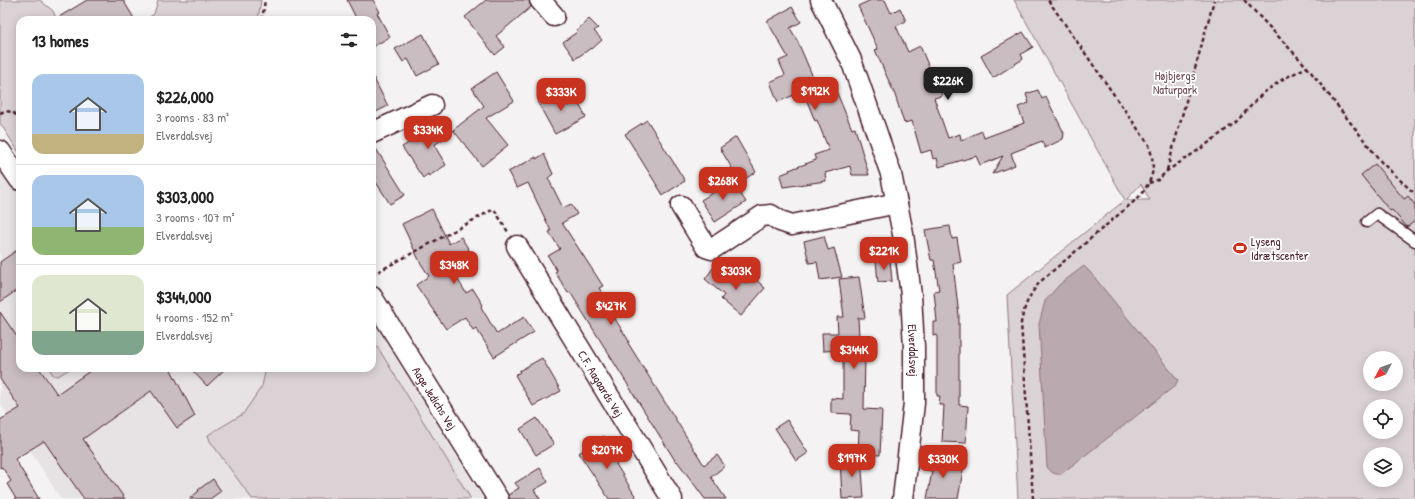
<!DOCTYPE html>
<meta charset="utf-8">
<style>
body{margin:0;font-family:"Patrick Hand",sans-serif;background:#f2f2f2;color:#222;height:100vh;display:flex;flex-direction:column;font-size:15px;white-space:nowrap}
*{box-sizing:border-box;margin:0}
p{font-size:13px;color:#767676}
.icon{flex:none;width:22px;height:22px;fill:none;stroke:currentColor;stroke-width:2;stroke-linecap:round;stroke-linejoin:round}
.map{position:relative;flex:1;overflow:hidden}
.side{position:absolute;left:16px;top:16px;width:360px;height:356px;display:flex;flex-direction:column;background:#fff;border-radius:12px;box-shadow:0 2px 10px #0003}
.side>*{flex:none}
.needle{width:26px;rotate:229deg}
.buttons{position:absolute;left:1363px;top:351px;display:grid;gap:8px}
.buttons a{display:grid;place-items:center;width:40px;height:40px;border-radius:50%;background:#fff;box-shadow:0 2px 10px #0003;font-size:20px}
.price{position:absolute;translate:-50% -34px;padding:0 9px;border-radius:8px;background:#c8321e;color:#fff;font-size:13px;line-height:26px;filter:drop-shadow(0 1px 2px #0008)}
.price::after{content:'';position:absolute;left:50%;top:24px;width:12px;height:9px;margin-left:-6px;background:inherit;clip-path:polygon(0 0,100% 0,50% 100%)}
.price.selected{background:#222;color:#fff}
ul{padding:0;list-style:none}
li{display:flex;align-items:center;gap:12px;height:100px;padding:0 16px}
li+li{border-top:1px solid #e0e0e0}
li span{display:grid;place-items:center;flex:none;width:112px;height:80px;border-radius:12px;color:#555}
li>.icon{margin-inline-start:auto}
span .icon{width:48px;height:48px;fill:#fffc;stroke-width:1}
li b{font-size:17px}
h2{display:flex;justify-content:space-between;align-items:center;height:48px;padding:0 16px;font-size:17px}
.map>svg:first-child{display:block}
.built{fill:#e7e2e3}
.green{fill:#dbd2d5;stroke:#927880;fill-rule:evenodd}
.water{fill:#baa9ae;stroke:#8d727a}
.building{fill:#cabdc1;stroke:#4a1f2b}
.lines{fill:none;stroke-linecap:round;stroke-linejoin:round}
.lane-casing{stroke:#4a1f2b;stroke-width:13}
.street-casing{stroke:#4a1f2b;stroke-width:23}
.path{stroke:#4a1f2b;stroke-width:2.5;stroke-dasharray:4 3;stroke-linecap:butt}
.lane{stroke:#fff;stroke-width:10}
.street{stroke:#fff;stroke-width:20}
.labels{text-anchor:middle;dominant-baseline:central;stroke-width:3.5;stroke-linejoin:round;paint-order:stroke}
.park-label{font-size:12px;fill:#6e4c56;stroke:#fff}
.poi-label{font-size:12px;fill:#4a1f2b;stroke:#fff;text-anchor:start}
.street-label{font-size:12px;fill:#4a1f2b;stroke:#fff}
</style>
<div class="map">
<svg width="1415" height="499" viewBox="0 0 1415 499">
<rect width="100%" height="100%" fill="#f4f2f2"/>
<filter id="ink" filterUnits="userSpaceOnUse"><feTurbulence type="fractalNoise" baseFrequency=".025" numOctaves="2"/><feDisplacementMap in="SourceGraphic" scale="8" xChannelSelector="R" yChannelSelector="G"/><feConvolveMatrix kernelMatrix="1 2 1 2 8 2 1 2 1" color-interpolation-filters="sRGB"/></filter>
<g filter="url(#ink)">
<polygon class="built" points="0,138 20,168 20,368 372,368 372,320 483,499 61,499 0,403"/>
<g class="green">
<polygon points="0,0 40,0 53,11 57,20 20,20 20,154 0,123"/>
<polygon points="158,0 261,0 258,20 145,20 154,14"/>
<path d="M1014 0H1415V499H1018L1007 295 1125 200ZM1141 184 1150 200H1126ZM1370 358H1396V384H1370ZM1370 406H1396V432H1370ZM1370 454H1396V480H1370Z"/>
<polygon points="372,338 471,499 252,499 210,441 208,435 243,414 262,386 266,368 372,368"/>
<polygon points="49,368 71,368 58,376 53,375"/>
</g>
<path class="water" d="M1084 266 1090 272 1178 380 1175 386 1061 474C1054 475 1051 472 1047 467L1039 324 1045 301 1060 284Z"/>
<g class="building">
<polygon points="87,0 123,0 135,20 54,20"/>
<polygon points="347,0 373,0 380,12 377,13 390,37 372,47 372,20 357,20"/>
<polygon points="486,0 529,0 531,7 496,36 505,47 495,55 465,17"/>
<polygon points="871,0 885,0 891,13 900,8 906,21 896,26 908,52 920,46 934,79 936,78 942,96 934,98 948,138 960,134 961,140 982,131 984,138 1024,123 1018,107 1029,103 1026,94 1038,90 1042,99 1046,97 1064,133 1063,139 1045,148 1042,141 1011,153 1015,165 992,174 1003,156 980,165 976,156 939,167 937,158 933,159 931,150 921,153 912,121 904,123 895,95 875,50 878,49 858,6"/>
<polygon points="792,7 801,22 790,28 797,40 816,84 818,83 825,98 837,93 852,129 855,128 869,175 852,175 850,166 825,173 826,181 783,187 780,175 790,171 789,170 816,160 814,155 829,150 817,120 815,121 803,91 778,102 770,82 785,75 779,61 788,57 767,21"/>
<polygon points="589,19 598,28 594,31 602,40 592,49 591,48 575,59 563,42 577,32 576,31"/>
<polygon points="1023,32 1033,47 1021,54 1023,59 993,78 981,56"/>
<polygon points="423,34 439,64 417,76 408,59 403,62 395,49"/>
<polygon points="496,72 514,101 486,118 508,145 482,166 453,130 484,106 472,88"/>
<polygon points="372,75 388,106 372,114"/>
<polygon points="560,91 568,106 577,101 586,117 555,134 538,103"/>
<polygon points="647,120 685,181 663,195 625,134"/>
<polygon points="443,121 451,134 434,145 446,165 429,176 428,174 423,178 402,147"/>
<polygon points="736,137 756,172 740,182 720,148"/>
<polygon points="372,144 373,144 405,195 390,204 372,176"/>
<polygon points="544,154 553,174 548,178 563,208 571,204 577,214 562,223 603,286 599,288 617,317 615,319 629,341 628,343 704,465 717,455 725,466 711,477 726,499 705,499 677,461 676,462 570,292 568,293 555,272 557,271 548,256 560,249 549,232 551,231 528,183 517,188 508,172 536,157 536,159"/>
<polygon points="1375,164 1404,199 1408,196 1415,205 1415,221 1407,227 1392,210 1390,211 1361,175"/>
<polygon points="732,181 746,202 715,222 701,200"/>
<polygon points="432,209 449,244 461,237 469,250 455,259 457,263 450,267 466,293 473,289 483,305 481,307 497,334 524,317 534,332 494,357 476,328 473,330 465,317 446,329 416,285 429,276 420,262 402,224"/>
<polygon points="950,226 952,239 957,238 961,262 953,264 959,316 959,405 968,406 966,443 942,442 944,405 939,405 940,396 937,396 937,335 933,336 933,322 937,322 934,291 939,290 934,260 931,260 925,230"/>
<polygon points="824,236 828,250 834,248 842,277 820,280 817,262 809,263 804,241"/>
<polygon points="20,248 20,288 0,302 0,262"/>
<polygon points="890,260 892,281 878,282 876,261"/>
<polygon points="713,268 733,285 735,283 737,286 742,280 746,283 752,276 765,288 741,316 721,299 724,295 705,279"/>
<polygon points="859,277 865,318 858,318 860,355 865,355 864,409 882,410 880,455 858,454 859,431 850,430 851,414 831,413 831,398 843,399 843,350 823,351 822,333 838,333 837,317 844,317 839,279"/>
<polygon points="0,312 20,341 20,368 39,368 57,394 94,368 170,368 195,416 177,428 151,391 83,439 125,499 84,499 44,441 15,459 39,499 16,499 7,484 11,481 2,467 0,468 0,420 20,408 0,379"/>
<polygon points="542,358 561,391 533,406 515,375 520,372 519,371"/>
<polygon points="190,368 226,368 207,386"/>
<polygon points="537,418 554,444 536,455 520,429"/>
<polygon points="787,420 808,453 796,461 775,428"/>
<polygon points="604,436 620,462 616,464 637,499 609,499 579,453"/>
<polygon points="929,454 950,457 949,468 963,470 958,499 927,499 932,471 927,470"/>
<polygon points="861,456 864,498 842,499 840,457"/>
<polygon points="540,468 548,482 534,490 540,499 509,499 508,495 519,488 515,483"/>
<polygon points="213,479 221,491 210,499 189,499 199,491 198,490"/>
</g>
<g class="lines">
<g class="lane-casing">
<polyline id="lane" points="1367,222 1377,214 1415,241"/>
</g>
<g class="street-casing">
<g id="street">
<polyline points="540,0 554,16"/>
<path id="s1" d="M821 0 851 60 874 125 891 174 903 234 911 295 914 347V403L903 499"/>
<polyline points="372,133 432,105"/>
<polyline points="0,151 20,180"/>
<polyline points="681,206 706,247 712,249 762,216 771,215 780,221 792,225 897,203"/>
<path id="s2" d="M517 246 672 499"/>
<path id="s3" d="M372 297 498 499"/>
</g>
</g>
<g class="path">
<polyline points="1244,0 1307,67 1382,163 1415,194"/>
<polyline points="262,20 265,0"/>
<polyline points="0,113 5,111 13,112 20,120"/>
<polyline points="1167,170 1214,0"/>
<polyline points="1149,183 1158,180 1167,171 1203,147 1236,122 1262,94 1283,79 1307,67"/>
<polyline points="372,275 494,209 508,232"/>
<path d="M1033 499 1021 323C1024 306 1030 293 1041 281L1138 198C1154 179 1156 169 1149 145L1048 0"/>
</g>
<use href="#lane" class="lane"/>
<use href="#street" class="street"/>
</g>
</g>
<defs>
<g id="stadium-bare" transform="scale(1.08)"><path d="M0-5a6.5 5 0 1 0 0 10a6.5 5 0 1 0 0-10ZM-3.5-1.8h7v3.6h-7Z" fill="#c8321e" stroke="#fff" stroke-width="2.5" paint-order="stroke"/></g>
</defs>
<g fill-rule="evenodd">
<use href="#stadium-bare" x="1240" y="248"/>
</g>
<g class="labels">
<g class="park-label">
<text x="1175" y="75">Højbjergs<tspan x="1175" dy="14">Naturpark</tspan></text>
</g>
<g class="poi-label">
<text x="1251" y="241">Lyseng<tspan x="1251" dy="14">Idrætscenter</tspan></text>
</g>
<g class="street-label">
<text stroke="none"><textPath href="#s1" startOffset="366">Elverdalsvej</textPath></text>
<text stroke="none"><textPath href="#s2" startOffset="161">C.F. Aagaards Vej</textPath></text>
<text stroke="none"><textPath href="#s3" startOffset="119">Aage Jedichs Vej</textPath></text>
</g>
</g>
</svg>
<div class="buttons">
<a><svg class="needle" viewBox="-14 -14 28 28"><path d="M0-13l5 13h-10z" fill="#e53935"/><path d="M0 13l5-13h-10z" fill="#767676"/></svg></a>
<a><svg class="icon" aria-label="locate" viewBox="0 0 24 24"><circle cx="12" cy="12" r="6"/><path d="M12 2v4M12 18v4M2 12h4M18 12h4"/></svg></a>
<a><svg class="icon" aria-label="layers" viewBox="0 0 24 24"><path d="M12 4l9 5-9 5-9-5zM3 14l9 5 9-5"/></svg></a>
</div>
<b class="price selected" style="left:948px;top:101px">$226K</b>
<b class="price" style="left:815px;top:111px">$192K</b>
<b class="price" style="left:561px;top:112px">$333K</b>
<b class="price" style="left:428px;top:150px">$334K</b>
<b class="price" style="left:723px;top:201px">$268K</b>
<b class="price" style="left:884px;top:271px">$221K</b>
<b class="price" style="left:454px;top:285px">$348K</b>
<b class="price" style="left:736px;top:291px">$303K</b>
<b class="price" style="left:611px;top:326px">$427K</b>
<b class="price" style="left:854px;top:370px">$344K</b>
<b class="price" style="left:607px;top:470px">$207K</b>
<b class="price" style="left:852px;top:478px">$197K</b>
<b class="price" style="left:943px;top:479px">$330K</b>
<section class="side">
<h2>13 homes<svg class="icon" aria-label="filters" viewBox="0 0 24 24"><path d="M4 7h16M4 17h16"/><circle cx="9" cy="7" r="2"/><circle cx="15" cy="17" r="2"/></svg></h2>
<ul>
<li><span style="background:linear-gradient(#a9c7e8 75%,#c2b280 0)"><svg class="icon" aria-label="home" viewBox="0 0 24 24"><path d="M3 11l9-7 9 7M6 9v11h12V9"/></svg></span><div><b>$226,000</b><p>3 rooms · 83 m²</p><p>Elverdalsvej</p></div></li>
<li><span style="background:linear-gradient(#a9c7e8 65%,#8fb573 0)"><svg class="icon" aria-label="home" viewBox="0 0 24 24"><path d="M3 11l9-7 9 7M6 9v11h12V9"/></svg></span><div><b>$303,000</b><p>3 rooms · 107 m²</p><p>Elverdalsvej</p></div></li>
<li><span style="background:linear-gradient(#dfe7d0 70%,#7fa58c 0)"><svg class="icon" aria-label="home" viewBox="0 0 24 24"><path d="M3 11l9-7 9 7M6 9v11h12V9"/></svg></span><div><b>$344,000</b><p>4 rooms · 152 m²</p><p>Elverdalsvej</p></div></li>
</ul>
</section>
</div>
